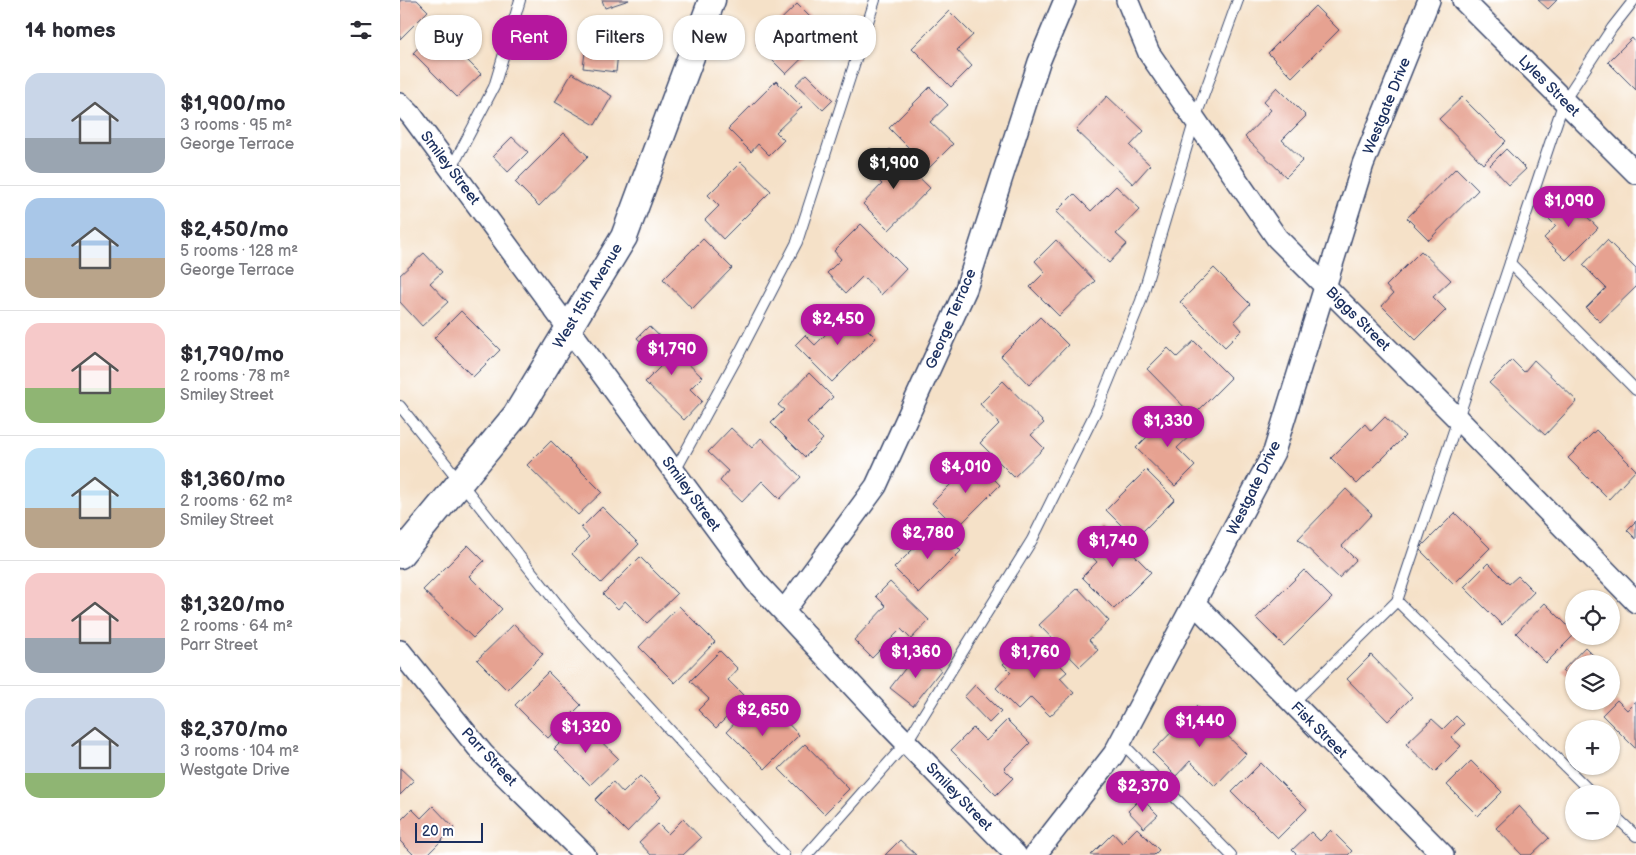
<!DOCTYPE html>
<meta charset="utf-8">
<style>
body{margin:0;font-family:"Balsamiq Sans",sans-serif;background:#f7f7f7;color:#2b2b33;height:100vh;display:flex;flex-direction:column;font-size:19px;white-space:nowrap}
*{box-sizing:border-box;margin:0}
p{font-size:16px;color:#7c7c81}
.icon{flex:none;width:28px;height:28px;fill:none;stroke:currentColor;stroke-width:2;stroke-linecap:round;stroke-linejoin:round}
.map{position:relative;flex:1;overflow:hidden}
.drawer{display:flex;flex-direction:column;background:#fff;width:400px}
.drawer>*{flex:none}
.top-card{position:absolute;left:15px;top:15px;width:475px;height:45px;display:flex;gap:10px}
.tools{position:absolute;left:1165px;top:590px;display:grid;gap:10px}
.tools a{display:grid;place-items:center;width:55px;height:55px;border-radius:50%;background:#fff;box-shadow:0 1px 4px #0004;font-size:25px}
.scale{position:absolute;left:15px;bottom:12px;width:68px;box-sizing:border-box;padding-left:5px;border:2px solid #1b2f5e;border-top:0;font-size:14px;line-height:18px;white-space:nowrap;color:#1b2f5e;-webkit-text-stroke:4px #fff;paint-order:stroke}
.price{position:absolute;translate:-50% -42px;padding:0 11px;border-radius:18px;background:#b5179e;color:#fff;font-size:16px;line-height:32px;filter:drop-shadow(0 1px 2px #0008)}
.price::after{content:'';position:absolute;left:50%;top:30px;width:15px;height:11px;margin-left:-8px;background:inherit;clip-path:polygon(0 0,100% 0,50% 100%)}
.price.on{background:#222;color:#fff}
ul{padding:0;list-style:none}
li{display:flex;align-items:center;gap:15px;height:125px;padding:0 25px}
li+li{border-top:1px solid #e1e1e2}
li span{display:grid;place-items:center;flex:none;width:140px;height:100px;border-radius:15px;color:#555}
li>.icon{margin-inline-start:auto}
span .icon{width:60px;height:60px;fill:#fffc;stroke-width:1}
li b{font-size:21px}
h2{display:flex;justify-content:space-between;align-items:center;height:60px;padding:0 25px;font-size:21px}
.pill{padding:0 18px;border-radius:20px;background:#fff;box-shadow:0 1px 4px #0004;font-size:18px;line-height:45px}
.pill.on{background:#b5179e;color:#fff}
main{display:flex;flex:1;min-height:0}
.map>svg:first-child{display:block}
.building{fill:#e6a291}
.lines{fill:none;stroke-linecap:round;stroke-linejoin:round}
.service-casing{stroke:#3c4a6e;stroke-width:12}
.minor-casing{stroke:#3c4a6e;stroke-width:24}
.tertiary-casing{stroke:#3c4a6e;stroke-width:29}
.service{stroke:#fff;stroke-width:10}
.minor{stroke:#fff;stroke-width:21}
.tertiary{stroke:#fff;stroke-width:26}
.labels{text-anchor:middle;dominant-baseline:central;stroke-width:5;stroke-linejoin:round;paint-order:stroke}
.street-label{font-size:15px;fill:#1b2f5e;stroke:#fff}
</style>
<main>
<section class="drawer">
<h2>14 homes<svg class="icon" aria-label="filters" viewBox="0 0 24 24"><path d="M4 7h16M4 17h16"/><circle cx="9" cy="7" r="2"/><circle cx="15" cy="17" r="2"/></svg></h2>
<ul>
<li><span style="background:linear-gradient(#c9d6e8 65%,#9aa5b1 0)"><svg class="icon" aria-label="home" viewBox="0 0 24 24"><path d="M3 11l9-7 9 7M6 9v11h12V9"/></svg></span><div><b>$1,900/mo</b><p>3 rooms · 95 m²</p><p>George Terrace</p></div></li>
<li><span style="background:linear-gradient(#a9c7e8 60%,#b9a48a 0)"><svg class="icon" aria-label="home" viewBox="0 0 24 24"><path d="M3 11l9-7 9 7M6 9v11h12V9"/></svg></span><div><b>$2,450/mo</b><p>5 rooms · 128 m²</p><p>George Terrace</p></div></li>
<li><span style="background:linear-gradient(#f6c9c9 65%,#8fb573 0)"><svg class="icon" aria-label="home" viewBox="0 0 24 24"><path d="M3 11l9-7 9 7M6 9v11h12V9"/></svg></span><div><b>$1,790/mo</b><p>2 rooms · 78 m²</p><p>Smiley Street</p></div></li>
<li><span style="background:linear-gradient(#bfe0f5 60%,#b9a48a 0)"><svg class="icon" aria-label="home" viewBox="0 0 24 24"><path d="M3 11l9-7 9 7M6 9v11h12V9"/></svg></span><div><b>$1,360/mo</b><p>2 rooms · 62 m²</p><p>Smiley Street</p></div></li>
<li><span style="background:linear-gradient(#f6c9c9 65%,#9aa5b1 0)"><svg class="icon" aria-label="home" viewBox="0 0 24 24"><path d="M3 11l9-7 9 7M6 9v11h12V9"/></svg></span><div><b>$1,320/mo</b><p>2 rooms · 64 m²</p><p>Parr Street</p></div></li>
<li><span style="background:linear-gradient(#c9d6e8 75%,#8fb573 0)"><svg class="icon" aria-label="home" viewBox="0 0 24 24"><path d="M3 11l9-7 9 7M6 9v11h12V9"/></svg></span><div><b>$2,370/mo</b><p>3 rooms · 104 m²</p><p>Westgate Drive</p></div></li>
</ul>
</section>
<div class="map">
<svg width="1236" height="855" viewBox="0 0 1236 855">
<rect width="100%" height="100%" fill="#fff"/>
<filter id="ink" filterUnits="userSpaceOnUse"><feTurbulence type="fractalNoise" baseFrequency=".02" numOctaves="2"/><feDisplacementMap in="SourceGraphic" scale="10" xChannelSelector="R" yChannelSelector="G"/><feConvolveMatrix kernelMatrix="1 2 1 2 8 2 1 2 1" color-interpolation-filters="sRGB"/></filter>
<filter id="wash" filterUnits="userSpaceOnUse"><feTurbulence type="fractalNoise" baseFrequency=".0096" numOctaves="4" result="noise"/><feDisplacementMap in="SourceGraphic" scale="20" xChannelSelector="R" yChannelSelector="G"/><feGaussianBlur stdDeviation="1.12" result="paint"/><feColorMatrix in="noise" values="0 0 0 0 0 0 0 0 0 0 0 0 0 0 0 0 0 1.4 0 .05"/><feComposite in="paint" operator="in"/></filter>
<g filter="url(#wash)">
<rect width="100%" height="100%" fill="#f5e1c8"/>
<g id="blocks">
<g class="building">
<polygon points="0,0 17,0 28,11 0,39"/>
<polygon points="202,0 229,0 205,8"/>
<polygon points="1138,0 1157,0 1148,9"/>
<polygon points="397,4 427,34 386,74 356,44"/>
<polygon points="915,6 939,30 892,77 868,53"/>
<polygon points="549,11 573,35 557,50 572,66 551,87 512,48"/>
<polygon points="189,20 221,23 216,72 183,68"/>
<polygon points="36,29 81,74 57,97 13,53"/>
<polygon points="1232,38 1236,43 1236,90 1208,62"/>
<polygon points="172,73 212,96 195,125 155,102"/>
<polygon points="407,74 433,100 423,110 396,84"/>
<polygon points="376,81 402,107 376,132 384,140 369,155 358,144 351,152 328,129"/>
<polygon points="530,87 548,105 530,122 553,144 529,168 489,128"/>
<polygon points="877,87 906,116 882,140 903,160 886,177 845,137 871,110 863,102"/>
<polygon points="707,96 744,131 730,146 750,165 733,184 676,130"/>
<polygon points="1062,97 1106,141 1083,164 1039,119"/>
<polygon points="164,133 188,156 139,206 115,182"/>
<polygon points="112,137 128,152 108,172 93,156"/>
<polygon points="490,149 530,188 489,230 463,204 482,184 468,170"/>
<polygon points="1106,149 1126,169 1109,185 1090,165"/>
<polygon points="341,162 371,191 323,239 305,220 319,206 308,195"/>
<polygon points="1056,168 1078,190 1029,240 1007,218"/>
<polygon points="716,186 740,209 716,234 727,244 709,263 656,212 674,194 691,211"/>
<polygon points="1166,195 1198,228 1166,260 1144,238 1156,226 1145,215"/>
<polygon points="461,224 506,269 481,295 463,276 446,293 427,273 441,259 434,251"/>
<polygon points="303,239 332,268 292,309 263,279"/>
<polygon points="656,240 695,281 659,316 630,287 645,272 635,261"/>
<polygon points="1207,240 1236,269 1236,287 1200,322 1186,308 1206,288 1183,265"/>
<polygon points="1021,251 1051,280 1033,297 1046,310 1016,340 982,306 993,294 986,286"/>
<polygon points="24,253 42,272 30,283 48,302 22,326 0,302 0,275"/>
<polygon points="814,268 850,304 834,321 842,330 825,347 780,302"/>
<polygon points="61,311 100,350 73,377 34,338"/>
<polygon points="449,311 476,338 432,382 395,345 405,335 415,345"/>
<polygon points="640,317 668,345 629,385 601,356"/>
<polygon points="249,326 302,377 290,389 302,401 284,420 245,382 264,363 237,338"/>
<polygon points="794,341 831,378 793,416 747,369 768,348 777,357"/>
<polygon points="1112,360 1124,372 1134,360 1177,401 1145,435 1089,383"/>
<polygon points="409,373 433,397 407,423 423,439 405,457 371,423 384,410 378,405"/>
<polygon points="603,381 644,423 631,435 644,448 614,477 580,443 599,424 580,404"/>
<polygon points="773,411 794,432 777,448 795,466 775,486 736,448"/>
<polygon points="985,417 1005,436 957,484 931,458 965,424 971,431"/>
<polygon points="331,428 352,448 361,438 401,477 380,499 362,481 342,502 320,481 328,471 308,452"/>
<polygon points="1196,430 1236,470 1209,499 1168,458"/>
<polygon points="151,441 202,492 178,515 127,465"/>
<polygon points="575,460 600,485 557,528 532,503"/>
<polygon points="746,470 775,499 735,539 706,510"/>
<polygon points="946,489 972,514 942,546 956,560 939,578 898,539"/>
<polygon points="202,507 239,544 201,583 172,554 189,537 181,528"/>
<polygon points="1055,513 1090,548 1054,584 1019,549"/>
<polygon points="1236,521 1236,539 1227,530"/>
<polygon points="536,526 561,551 519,593 494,568"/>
<polygon points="705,526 751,572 714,609 682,577 697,562 684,548"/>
<polygon points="68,545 84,561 69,576 102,609 73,638 23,590"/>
<polygon points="240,557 277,594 247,623 225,601 218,609 203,594"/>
<polygon points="1088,563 1109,584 1118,576 1134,592 1102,625 1064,587"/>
<polygon points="904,570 932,598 884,646 856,618"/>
<polygon points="490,582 529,620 511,639 501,629 472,658 454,640 486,606 476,596"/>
<polygon points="678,588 709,621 689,640 698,650 680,667 639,625"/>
<polygon points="1145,603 1174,632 1174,635 1146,663 1116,633"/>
<polygon points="279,606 315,642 275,683 239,647"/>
<polygon points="114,624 143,654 107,690 77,660"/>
<polygon points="632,637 667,672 660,678 674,693 650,716 631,697 618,710 596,688 611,672 603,664"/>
<polygon points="1185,647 1202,664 1174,664 1174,683 1162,671"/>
<polygon points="320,651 338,669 328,680 346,698 316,728 298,710 309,699 290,681"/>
<polygon points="518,652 541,670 513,706 490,688"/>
<polygon points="971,655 1012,697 988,721 947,679"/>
<polygon points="148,672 181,705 148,738 115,705"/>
<polygon points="575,685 601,711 589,723 564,697"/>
<polygon points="1217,700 1227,710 1236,701 1236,749 1202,715"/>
<polygon points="797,706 846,754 815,786 790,761 776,776 752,752"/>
<polygon points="375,710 399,735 365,769 327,731 346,711 360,725"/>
<polygon points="1056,716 1064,724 1051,737 1061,746 1035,772 1006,744 1032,719 1043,729"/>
<polygon points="607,720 630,743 604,769 613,778 596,795 551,750 573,728 586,741"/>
<polygon points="181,722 218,758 190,785 154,749"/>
<polygon points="405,744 449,789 424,814 379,769"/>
<polygon points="1071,761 1102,792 1078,816 1047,785"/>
<polygon points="861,763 907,809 878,838 832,792"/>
<polygon points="0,768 14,781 0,795"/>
<polygon points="240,776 261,797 227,832 195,800 213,782 223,793"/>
<polygon points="741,798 758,815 744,828 728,811"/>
<polygon points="33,806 54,828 27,855 14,855 0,841 0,821 12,809 21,818"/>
<polygon points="1119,806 1149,838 1131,855 1122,855 1096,828"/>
<polygon points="283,819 301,838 283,855 251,855 239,842 258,824 268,834"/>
<polygon points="737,828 759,850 754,855 691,855 713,833 722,843"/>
<polygon points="931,830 952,851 948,855 897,855 892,850 911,832 920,841"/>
<polygon points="500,840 516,855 485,855"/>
</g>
</g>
</g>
<g filter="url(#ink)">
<use href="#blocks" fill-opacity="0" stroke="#3c4a6e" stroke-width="1"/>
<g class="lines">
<g class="service-casing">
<g id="service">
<polyline points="51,169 94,87 120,0"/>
<polyline points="1110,263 1236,390"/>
<polyline points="0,406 174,625 384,855"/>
<polyline points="275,471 340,352 397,242 475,0"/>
<polyline points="997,601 1193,794"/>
<polyline points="893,703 997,601 1164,101 1212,28 1234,0"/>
<polyline points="721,742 831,855"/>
<polyline points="1211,812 1236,836"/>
<polyline points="407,855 506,743 632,540 698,407 741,301 795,119 838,0"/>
</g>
</g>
<g class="minor-casing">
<g id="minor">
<polyline points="727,0 749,53 877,238 1058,419 1236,602"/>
<polyline points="1063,0 1236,173"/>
<polyline points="0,104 11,115 355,581 492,728 616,855"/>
<polyline points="796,605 1043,855"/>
<polyline points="384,611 476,486 566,289 639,62 665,0"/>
<polyline points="0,651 83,754 185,855"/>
<polyline points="635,855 714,754 874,452 963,164 1029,0"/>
</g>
</g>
<g class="tertiary-casing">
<polyline id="tertiary" points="0,555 116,415 224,237 312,0"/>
</g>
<use href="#service" class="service"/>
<use href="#minor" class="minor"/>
<use href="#tertiary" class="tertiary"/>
</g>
</g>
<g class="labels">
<g class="street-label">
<text transform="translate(1149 86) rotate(45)">Lyles Street</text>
<text transform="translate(987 106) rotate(-68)">Westgate Drive</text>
<text transform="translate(50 168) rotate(53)">Smiley Street</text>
<text transform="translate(188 296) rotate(-59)">West 15th Avenue</text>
<text transform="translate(551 319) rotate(-67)">George Terrace</text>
<text transform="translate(958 319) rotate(45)">Biggs Street</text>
<text transform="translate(854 488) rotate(-64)">Westgate Drive</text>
<text transform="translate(291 494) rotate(54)">Smiley Street</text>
<text transform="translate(919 730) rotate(45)">Fisk Street</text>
<text transform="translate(89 757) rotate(47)">Parr Street</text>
<text transform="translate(559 797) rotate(46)">Smiley Street</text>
</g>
</g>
</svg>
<div class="tools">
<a><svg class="icon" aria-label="locate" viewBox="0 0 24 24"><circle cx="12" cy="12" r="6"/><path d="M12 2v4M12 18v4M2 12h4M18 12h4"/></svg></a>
<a><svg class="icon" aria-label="layers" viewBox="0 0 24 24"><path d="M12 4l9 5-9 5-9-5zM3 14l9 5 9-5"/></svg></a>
<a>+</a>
<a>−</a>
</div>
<div class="scale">20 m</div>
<b class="price on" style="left:494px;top:190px">$1,900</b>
<b class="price" style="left:1169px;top:228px">$1,090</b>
<b class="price" style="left:438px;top:346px">$2,450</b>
<b class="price" style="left:272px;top:376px">$1,790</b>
<b class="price" style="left:768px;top:448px">$1,330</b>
<b class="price" style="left:566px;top:494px">$4,010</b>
<b class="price" style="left:528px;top:560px">$2,780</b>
<b class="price" style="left:713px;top:568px">$1,740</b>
<b class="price" style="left:516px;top:679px">$1,360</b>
<b class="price" style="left:635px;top:679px">$1,760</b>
<b class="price" style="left:363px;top:737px">$2,650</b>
<b class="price" style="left:800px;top:748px">$1,440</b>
<b class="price" style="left:186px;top:754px">$1,320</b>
<b class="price" style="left:743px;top:813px">$2,370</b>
<div class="top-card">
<a class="pill">Buy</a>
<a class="pill on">Rent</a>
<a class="pill">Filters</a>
<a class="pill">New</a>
<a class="pill">Apartment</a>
</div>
</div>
</main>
